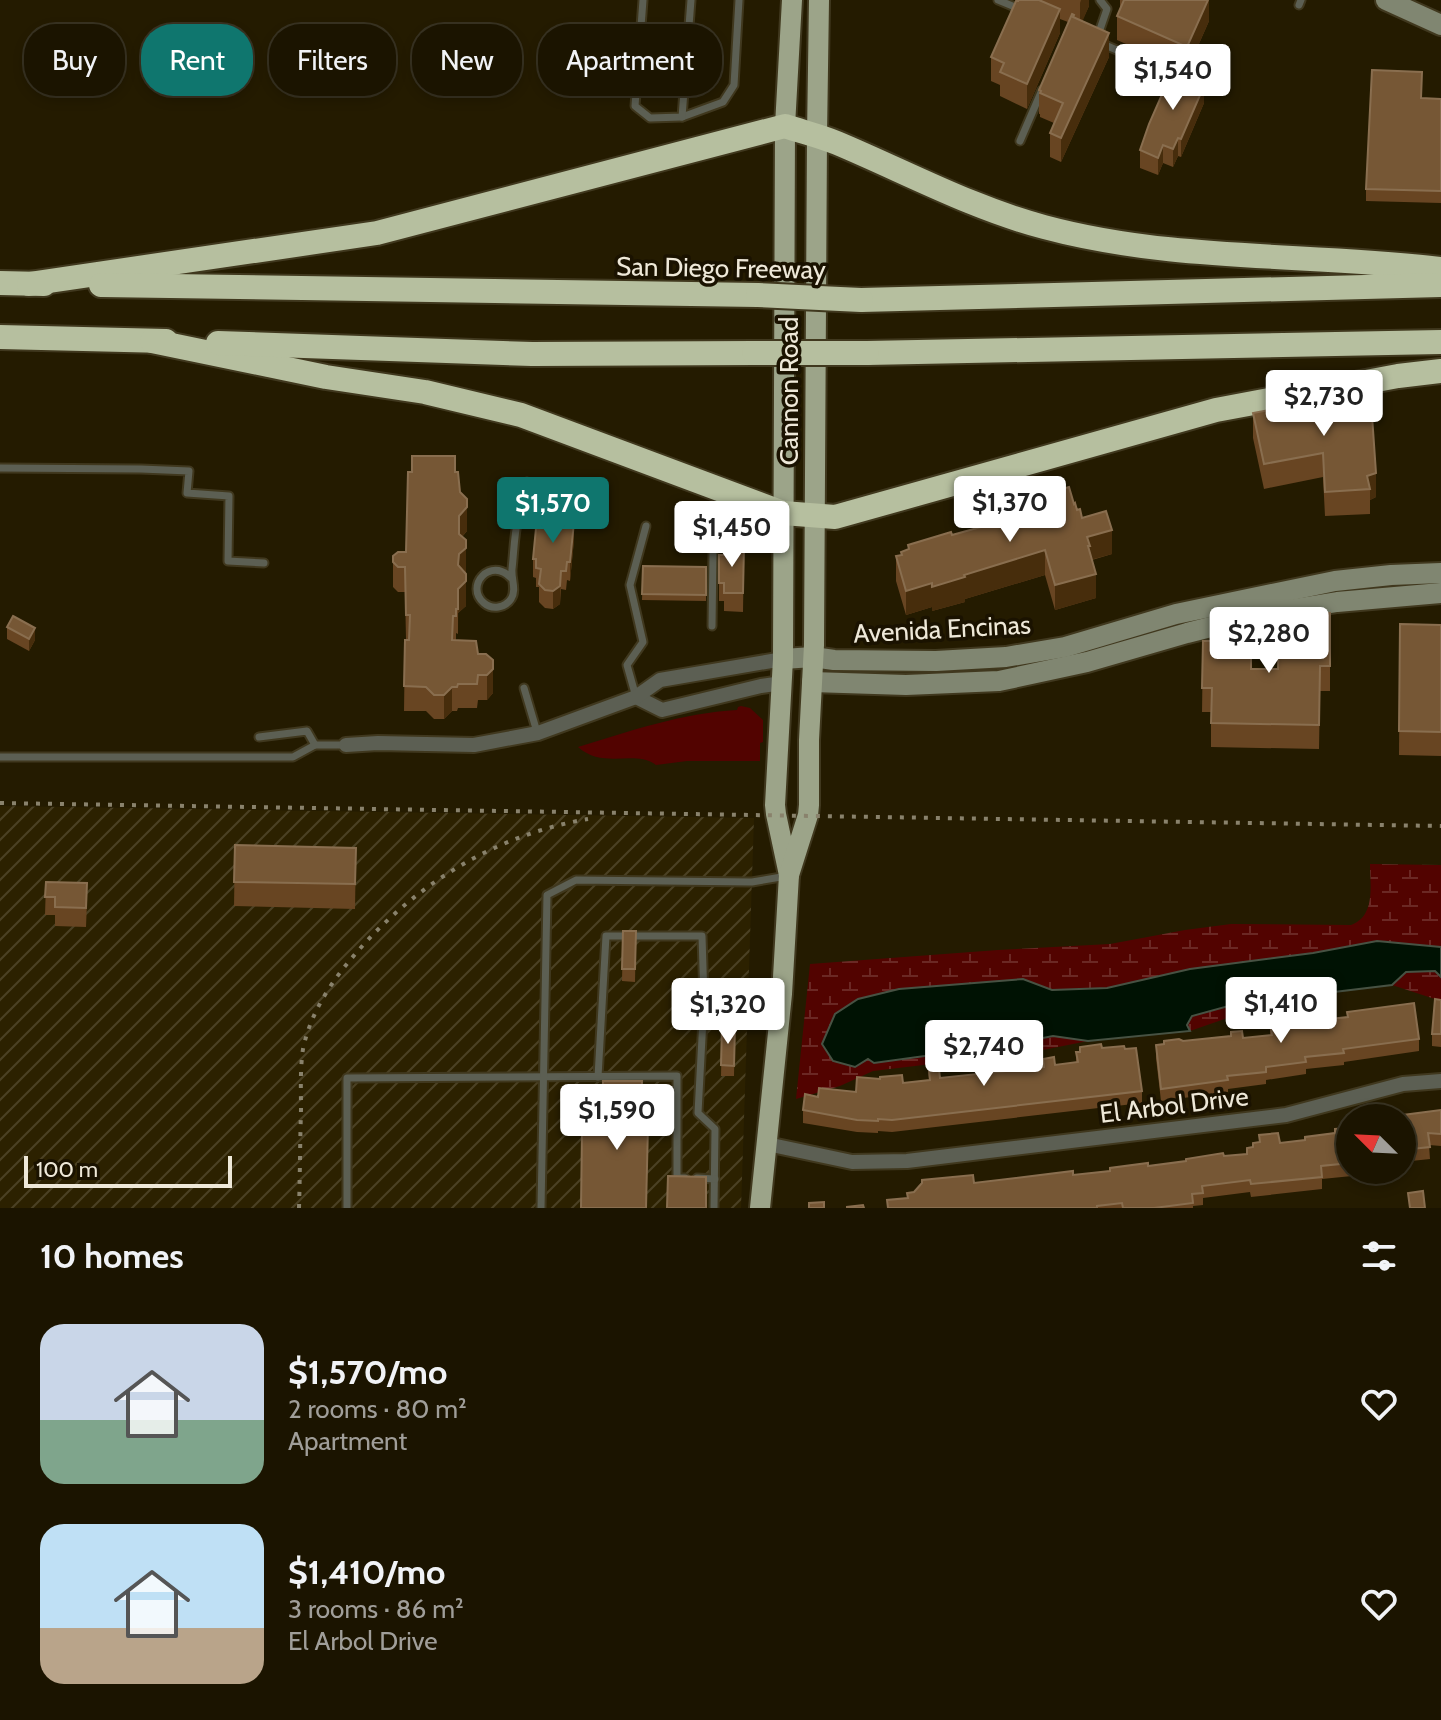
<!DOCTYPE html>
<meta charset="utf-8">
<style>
body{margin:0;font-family:Cabin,sans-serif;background:#241d0a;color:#f1f3f6;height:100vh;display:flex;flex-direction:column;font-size:30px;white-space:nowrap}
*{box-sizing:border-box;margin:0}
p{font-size:26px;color:#a09e99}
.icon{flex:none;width:44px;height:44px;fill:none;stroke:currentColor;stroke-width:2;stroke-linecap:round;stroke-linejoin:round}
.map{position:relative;height:1208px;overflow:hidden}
.details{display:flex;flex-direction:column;background:#1b1400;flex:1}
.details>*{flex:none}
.banner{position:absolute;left:24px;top:24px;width:800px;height:72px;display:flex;gap:16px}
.needle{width:52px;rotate:294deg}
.buttons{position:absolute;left:1336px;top:1104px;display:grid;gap:16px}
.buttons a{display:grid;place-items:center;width:80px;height:80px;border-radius:50%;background:#1b1400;box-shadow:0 4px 12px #0003,0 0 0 2px #393322;font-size:40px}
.scale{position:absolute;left:24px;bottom:20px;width:208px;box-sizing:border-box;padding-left:8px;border:4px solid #eee8d8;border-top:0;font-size:22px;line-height:28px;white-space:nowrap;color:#eee8d8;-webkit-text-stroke:6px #1a1200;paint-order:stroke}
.price{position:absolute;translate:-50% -68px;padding:0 18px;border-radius:8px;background:#fff;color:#222;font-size:26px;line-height:52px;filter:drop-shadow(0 2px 4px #0008)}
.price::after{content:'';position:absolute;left:50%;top:48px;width:24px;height:18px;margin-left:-12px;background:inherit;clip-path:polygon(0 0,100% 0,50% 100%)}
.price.selected{background:#0f766e;color:#fff}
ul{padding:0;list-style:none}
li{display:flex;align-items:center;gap:24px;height:200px;padding:0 40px}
li span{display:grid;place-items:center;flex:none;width:224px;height:160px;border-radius:24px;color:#555}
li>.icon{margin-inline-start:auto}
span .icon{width:96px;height:96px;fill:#fffc;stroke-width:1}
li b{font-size:34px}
h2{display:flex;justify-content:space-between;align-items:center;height:96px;padding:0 40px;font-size:34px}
.chip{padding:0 28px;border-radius:32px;background:#1b1400;box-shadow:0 4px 12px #0003,0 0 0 2px #393322;font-size:28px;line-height:72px}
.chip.selected{background:#0f766e;color:#fff}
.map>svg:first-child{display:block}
.industrial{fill:url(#industrial-furrows)}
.green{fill:#520300}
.wetland{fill:url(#wetland-marsh)}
.water{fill:#001203;stroke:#475243;stroke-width:2}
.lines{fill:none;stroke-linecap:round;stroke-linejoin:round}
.lane-casing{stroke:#40381e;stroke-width:11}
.street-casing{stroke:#40381e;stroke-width:18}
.secondary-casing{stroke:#40381e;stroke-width:24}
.primary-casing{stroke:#40381e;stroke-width:24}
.highway-casing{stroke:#40381e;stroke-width:28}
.lane{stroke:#5c5f53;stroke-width:7}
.street{stroke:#5c5f53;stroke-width:14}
.secondary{stroke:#808671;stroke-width:20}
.primary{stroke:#9ca489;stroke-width:20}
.highway{stroke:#b6bf9f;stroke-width:24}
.rail{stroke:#89826c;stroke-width:4;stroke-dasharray:4 8;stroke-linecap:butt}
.highway-bridge-casing{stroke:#40381e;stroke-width:28;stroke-linecap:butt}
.highway-bridge{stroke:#b6bf9f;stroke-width:24}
.wall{fill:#684522}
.shaded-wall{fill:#472d0c}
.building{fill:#765735;stroke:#896e4f;stroke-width:2}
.labels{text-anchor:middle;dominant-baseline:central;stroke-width:7;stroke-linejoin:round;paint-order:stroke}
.street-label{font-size:26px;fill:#eee8d8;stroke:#1a1200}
</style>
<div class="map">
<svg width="1441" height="1208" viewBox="0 0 1441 1208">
<defs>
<pattern id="industrial-furrows" width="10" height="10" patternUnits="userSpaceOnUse" patternTransform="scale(2)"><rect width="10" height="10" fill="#2c2100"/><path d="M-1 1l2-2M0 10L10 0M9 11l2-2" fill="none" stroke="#4b4124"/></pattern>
<pattern id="wetland-marsh" width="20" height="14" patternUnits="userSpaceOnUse" patternTransform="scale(2)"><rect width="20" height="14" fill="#520300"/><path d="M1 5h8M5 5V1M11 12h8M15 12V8" fill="none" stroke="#6b2824"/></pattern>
</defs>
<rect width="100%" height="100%" fill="#241b00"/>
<polygon class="industrial" points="0,806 754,818 741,1208 0,1208"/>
<path class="green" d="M741 706 750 708 763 720V742L760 743V761H687L656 765C634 749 604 770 578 747 630 731 682 713 737 710L738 707Z"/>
<path class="wetland" d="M1370 864 1441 865V1001L1392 985 1334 992 1262 1006 1190 1031 1088 1041 1033 1052 873 1071 840 1086 796 1099 810 964 998 950 1110 944 1185 930 1231 924 1351 925C1376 916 1370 885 1370 864Z"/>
<polygon class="water" points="1377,941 1441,947 1441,977 1435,971 1406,972 1392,985 1334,992 1262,1006 1243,1002 1192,1016 1187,1025 1190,1031 1088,1041 1053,1036 1022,1042 999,1041 983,1048 874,1063 868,1059 855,1067 833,1061 822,1044 835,1014 858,999 899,989 1023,979 1052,990 1107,988 1190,969 1313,953"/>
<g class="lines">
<g class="lane-casing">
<g id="lane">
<polyline points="643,0 635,106 650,118 682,117 723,102 734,85 739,0"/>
<polyline points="998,0 1022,10"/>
<polyline points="1100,0 1107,9 1096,41 1144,62"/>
<polyline points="1299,5 1301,0"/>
<polyline points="682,117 691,0"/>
<polyline points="1020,141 1042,90"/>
<polyline points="0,468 141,469 189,471 187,493 229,496 228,561 264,563"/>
<path d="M511 578C491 556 464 586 484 603 492 610 505 608 511 599 517 590 511 579 512 569 514 552 514 535 518 519 520 506 524 494 527 482"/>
<polyline points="712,626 713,552"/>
<polyline points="524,688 537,732"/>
<polyline points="636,697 627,665 643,642 630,585 646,526"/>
<polyline points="259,737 307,731 315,745"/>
<polyline points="0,757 293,757 315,745 346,745"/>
<polyline points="598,1077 606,936 702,936 704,1000 698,1113 715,1129 714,1208"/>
<polyline points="697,1178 715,1179"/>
<polyline points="347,1208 347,1078 677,1076 677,1178 685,1178"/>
<polyline points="541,1208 547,895 576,880 752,882 787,876"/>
</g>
</g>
<g class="street-casing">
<g id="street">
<polyline points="636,697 662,710 761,686 782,683"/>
<polyline points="346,745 378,743 474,745 538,733 636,697 660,680 783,659"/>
<polyline points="767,1144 852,1162 907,1161 1286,1115 1403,1084 1441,1081"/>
</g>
</g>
<g class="secondary-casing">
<g id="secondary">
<polyline points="1386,0 1441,25"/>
<polyline points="783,659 813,657 834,660 936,661 1006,657 1065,647 1176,614 1335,581 1391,575 1441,573"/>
<polyline points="812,682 906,685 999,681 1087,662 1187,633 1258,615 1337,602 1441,593"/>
</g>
</g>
<g class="primary-casing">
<g id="primary">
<polyline points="789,875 776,814 775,805 783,659 785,126 792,0"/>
<polyline points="760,1208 782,994 789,875 808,815 809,805 809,740 814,645 817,136 819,0"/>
</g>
</g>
<g class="highway-casing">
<g id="highway">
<polyline points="0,283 44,284"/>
<path d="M29 284 377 233 785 126C803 132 820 136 837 143 906 172 972 208 1044 227 1174 262 1309 253 1441 269"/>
<polyline points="101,285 758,295"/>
<polyline points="861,300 1441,285"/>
<polyline points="0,337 166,341"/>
<polyline points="152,341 326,377 425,392 521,415 783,513 835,517 1216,410 1398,376 1441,371"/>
<polyline points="218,343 532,354 754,353"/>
<polyline points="867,353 1441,342"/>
</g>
</g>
<use href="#lane" class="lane"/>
<use href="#street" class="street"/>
<use href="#secondary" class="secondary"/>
<use href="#primary" class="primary"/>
<use href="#highway" class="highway"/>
<g class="rail">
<polyline points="0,803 1441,826"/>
<path d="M299 1208C300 1175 300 1143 301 1110 301 1090 300 1069 303 1049 310 1015 329 985 351 959 412 886 494 835 588 819"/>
</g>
<g class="highway-bridge-casing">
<g id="highway-bridge">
<polyline points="758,295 861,300"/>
<polyline points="754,353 867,353"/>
</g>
</g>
<use href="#highway-bridge" class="highway-bridge"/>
</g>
<g class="wall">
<polygon points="1018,0 1089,0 1089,6 1082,21 1109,57 1061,162 1050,157 1050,133 1054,123 1040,117 1040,114 1039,114 1039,90 1068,22 1060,19 1060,33 1027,109 1000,96 1000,85 991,81 991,57"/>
<polygon points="1120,0 1209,0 1209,21 1187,71 1117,40 1117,16 1120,9"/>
<polygon points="1204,80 1204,103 1181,157 1178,156 1173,167 1163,163 1158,175 1140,168 1140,150"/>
<polygon points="1421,98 1441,99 1441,203 1366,201 1366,189"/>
<polygon points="1361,393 1376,497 1370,500 1370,514 1325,516 1323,477 1264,489 1253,438 1253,413"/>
<polygon points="460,492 467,499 467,531 462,537 466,540 466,606 458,613 458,634 456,633 456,640 478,654 486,654 493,693 487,700 478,700 477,708 458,708 457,711 452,711 444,719 434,719 426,711 404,711 405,640 409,640 409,639 406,639 405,592 398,592 393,587 393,556 406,552"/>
<polygon points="1031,498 1074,504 1082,518 1112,554 1092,560 1096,598 1055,610 1045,575 965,599 965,602 932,611 932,607 906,615 896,581 896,556 901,555 901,552 908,550 908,545 952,535 987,525 987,521 1031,510"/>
<polygon points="566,512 572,522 574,540 570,581 567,580 566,590 561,589 560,604 553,609 545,608 539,602 539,587 536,587 536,578 533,577 533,559 540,518"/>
<polygon points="744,545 743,612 724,611 724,601 719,601 719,583 725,555"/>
<polygon points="643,566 706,567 706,601 642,600"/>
<polygon points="1330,613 1330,691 1320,691 1319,749 1211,747 1211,712 1202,712 1203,641 1251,669 1278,669 1290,626"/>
<polygon points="1400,624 1441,625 1441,756 1399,755"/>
<polygon points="7,627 35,640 29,651 7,639"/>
<polygon points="235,845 356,848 355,909 234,906"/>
<polygon points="46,882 87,901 86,927 55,926 55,915 45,915"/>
<polygon points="623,931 636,931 635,982 622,981"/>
<polygon points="1441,1000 1441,1047 1432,1046 1432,1034"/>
<polygon points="1320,1020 1419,1039 1419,1051 1344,1062 1344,1065 1306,1069 1306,1074 1266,1080 1266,1084 1228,1089 1228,1092 1161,1101 1156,1058 1156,1045 1183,1041 1243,1038 1270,1035 1270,1023"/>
<polygon points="722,1026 735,1026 734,1076 721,1076"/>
<polygon points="1102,1048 1125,1049 1142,1091 1142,1103 892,1132 878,1131 878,1133 857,1132 803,1123 803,1110 818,1097 856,1092 903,1083 929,1080 927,1053 940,1078 1043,1067 1043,1059 1055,1065 1076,1062 1076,1052"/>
<polygon points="1441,1110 1441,1146 1429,1145 1430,1159 1402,1162 1402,1118 1387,1117"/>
<polygon points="1350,1128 1350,1170 1365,1170 1352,1172 1352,1176 1322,1179 1322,1189 1251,1197 1250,1192 1203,1198 1203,1205 1193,1206 1193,1208 887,1208 887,1200 907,1198 974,1183 1073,1175 1247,1154 1259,1142 1259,1135 1280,1143 1305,1140"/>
</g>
<g class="shaded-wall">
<polygon points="1081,0 1089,0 1089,6 1080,27 1080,3"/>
<polygon points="1208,0 1209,0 1209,21 1187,71 1187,47"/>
<polygon points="1060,9 1060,33 1027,109 1027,84"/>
<polygon points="1109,33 1109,57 1061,162 1061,138"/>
<polygon points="1204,80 1204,103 1181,157 1181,139"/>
<polygon points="1178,138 1178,156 1173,167 1173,149"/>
<polygon points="1163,145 1163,163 1158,175 1158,158"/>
<polygon points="1376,473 1376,497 1370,500 1370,489 1367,476"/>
<polygon points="467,507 467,531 459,540 466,548 466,572 459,578 466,581 466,606 458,613 458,634 459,516"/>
<polygon points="574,522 574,540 570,581 570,562"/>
<polygon points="1112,530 1112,554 1090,560 1090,570 1087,537"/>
<polygon points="1045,550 1045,575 965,599 965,602 932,611 932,587 964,575"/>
<polygon points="561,571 560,604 553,609 553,591"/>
<polygon points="1096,574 1096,598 1055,610 1055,585"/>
<polygon points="932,583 932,607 906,615 906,591"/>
<polygon points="35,628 35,640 29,651 29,639"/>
<polygon points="493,660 493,693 487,700 487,675"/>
<polygon points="452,687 452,711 444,719 444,695"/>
</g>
<g class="building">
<polygon points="1018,0 1039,0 1060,9 1027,84 1000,72 1004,63 991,57 1016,1 1018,1"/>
<polygon points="1124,0 1208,0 1187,47 1117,16"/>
<polygon points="1072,14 1074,15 1073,17 1109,33 1061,138 1050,133 1063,103 1040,93 1041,91 1039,90"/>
<polygon points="1174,67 1204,80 1202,85 1204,86 1181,139 1178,138 1173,149 1163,145 1158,158 1140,150 1149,124"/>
<polygon points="1372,70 1422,72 1421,98 1441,99 1441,191 1366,189"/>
<polygon points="1361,393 1363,399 1371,401 1376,473 1367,476 1370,489 1325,492 1323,453 1264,464 1253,413"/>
<polygon points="412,456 455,456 455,472 458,472 460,492 467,499 467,507 459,516 459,534 466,540 466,548 459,554 458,565 466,574 466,581 458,589 458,609 456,609 456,616 453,616 452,640 476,641 478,654 486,654 493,660 493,669 487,675 478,675 477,684 458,684 457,687 452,687 444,695 434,695 426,687 404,686 405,640 409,640 410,615 406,615 405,567 398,567 393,562 393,556 398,552 406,552 408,472 412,472"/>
<polygon points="1069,487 1074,504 1075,503 1077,510 1080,509 1082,518 1106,511 1112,530 1087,537 1090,546 1088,546 1096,574 1055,585 1045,550 964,575 965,577 932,587 932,583 906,591 896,556 902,555 901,552 909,549 908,545 951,532 952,535 988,525 987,521 1034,509 1031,498"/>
<polygon points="548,505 566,506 565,512 572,513 571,522 574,522 570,562 567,562 566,571 561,571 560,586 553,591 545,590 539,584 541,569 536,568 536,559 533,559 537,518 540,518 541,509 548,510"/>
<polygon points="725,545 744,545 743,593 724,593 724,583 719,583 719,555 725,555"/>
<polygon points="643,566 706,567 706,595 642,594"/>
<polygon points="1290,613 1330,613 1330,666 1320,666 1319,725 1211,723 1212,688 1202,688 1203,641 1212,641 1212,636 1222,636 1222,631 1251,631 1251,669 1278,669 1279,626 1290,626"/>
<polygon points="13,616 35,628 29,639 7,627"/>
<polygon points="1400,624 1441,625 1441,732 1399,731"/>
<polygon points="235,845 356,848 355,884 234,882"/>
<polygon points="46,882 87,883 86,908 55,907 55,897 45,897"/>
<polygon points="623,931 636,931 635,969 622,969"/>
<polygon points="1435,999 1441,1000 1441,1034 1432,1034"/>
<polygon points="1414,1003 1419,1039 1343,1049 1344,1053 1305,1057 1306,1062 1266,1067 1266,1072 1227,1076 1228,1080 1161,1089 1156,1045 1164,1044 1164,1041 1179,1039 1183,1041 1231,1036 1231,1032 1242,1031 1243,1038 1272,1035 1270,1023 1319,1016 1320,1020 1348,1017 1347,1012"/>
<polygon points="722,1026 735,1026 734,1066 721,1065"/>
<polygon points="1101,1044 1102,1048 1124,1046 1125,1049 1136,1048 1142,1091 892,1120 878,1119 878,1121 857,1120 803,1110 805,1094 818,1097 819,1088 856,1092 857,1077 880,1079 880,1077 902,1075 903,1083 930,1080 927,1053 937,1052 940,1078 1044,1067 1043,1059 1054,1057 1055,1065 1078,1062 1076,1052 1080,1052 1080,1047"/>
<polygon points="603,1081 642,1081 641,1125 648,1125 646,1208 581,1208 582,1132 602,1133"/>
<polygon points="1441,1110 1441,1134 1428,1133 1430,1147 1402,1150 1402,1118 1374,1118 1373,1115 1387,1114 1387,1117"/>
<polygon points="1350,1128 1350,1163 1321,1166 1322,1177 1251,1184 1250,1180 1202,1186 1203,1193 1192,1194 1193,1203 1154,1208 1123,1208 1122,1203 1097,1206 1097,1208 888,1208 887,1200 908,1198 907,1193 914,1192 922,1183 922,1180 973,1175 974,1183 1073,1171 1073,1175 1110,1171 1110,1168 1148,1163 1148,1166 1186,1161 1186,1159 1223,1153 1224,1156 1247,1154 1247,1148 1253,1147 1253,1143 1260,1142 1259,1135 1278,1133 1280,1143 1305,1140 1305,1137 1335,1133 1335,1129"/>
<polygon points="668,1176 706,1177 706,1208 667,1208"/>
<polygon points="1423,1191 1425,1208 1410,1208 1408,1193"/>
<polygon points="824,1202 824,1208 809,1208 809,1203"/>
<polygon points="863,1205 864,1208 847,1208 847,1207"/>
</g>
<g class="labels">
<g class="street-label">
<text transform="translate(721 268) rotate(1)">San Diego Freeway</text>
<text transform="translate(789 391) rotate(-90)">Cannon Road</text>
<text transform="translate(942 629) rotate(-3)">Avenida Encinas</text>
<text transform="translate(1174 1105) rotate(-7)">El Arbol Drive</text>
</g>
</g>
</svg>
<div class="buttons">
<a><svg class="needle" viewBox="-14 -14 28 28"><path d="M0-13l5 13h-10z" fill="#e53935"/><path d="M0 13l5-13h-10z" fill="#a09e99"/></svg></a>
</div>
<div class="scale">100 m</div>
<b class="price" style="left:1173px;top:112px">$1,540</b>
<b class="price" style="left:1324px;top:438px">$2,730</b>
<b class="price" style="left:1010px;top:544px">$1,370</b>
<b class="price selected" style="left:553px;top:545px">$1,570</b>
<b class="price" style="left:732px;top:569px">$1,450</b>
<b class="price" style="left:1269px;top:675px">$2,280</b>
<b class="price" style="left:1281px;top:1045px">$1,410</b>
<b class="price" style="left:728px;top:1046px">$1,320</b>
<b class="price" style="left:984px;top:1088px">$2,740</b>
<b class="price" style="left:617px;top:1152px">$1,590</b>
<div class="banner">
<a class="chip">Buy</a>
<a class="chip selected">Rent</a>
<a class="chip">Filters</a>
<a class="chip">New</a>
<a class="chip">Apartment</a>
</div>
</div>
<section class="details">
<h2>10 homes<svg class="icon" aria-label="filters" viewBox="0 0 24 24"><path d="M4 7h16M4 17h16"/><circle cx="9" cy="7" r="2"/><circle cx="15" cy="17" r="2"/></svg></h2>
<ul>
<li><span style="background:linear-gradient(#c9d6e8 60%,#7fa58c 0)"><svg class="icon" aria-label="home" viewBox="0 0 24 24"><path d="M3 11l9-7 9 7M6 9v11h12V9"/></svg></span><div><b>$1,570/mo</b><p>2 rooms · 80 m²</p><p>Apartment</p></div><svg class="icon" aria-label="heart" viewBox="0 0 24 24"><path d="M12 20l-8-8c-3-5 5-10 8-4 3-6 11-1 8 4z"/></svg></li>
<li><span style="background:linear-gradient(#bfe0f5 65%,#b9a48a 0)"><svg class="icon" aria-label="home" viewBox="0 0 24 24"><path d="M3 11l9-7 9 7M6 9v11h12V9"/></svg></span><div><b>$1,410/mo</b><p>3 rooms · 86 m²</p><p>El Arbol Drive</p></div><svg class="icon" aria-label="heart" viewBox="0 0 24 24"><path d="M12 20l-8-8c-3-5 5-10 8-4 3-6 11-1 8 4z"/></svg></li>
</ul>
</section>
